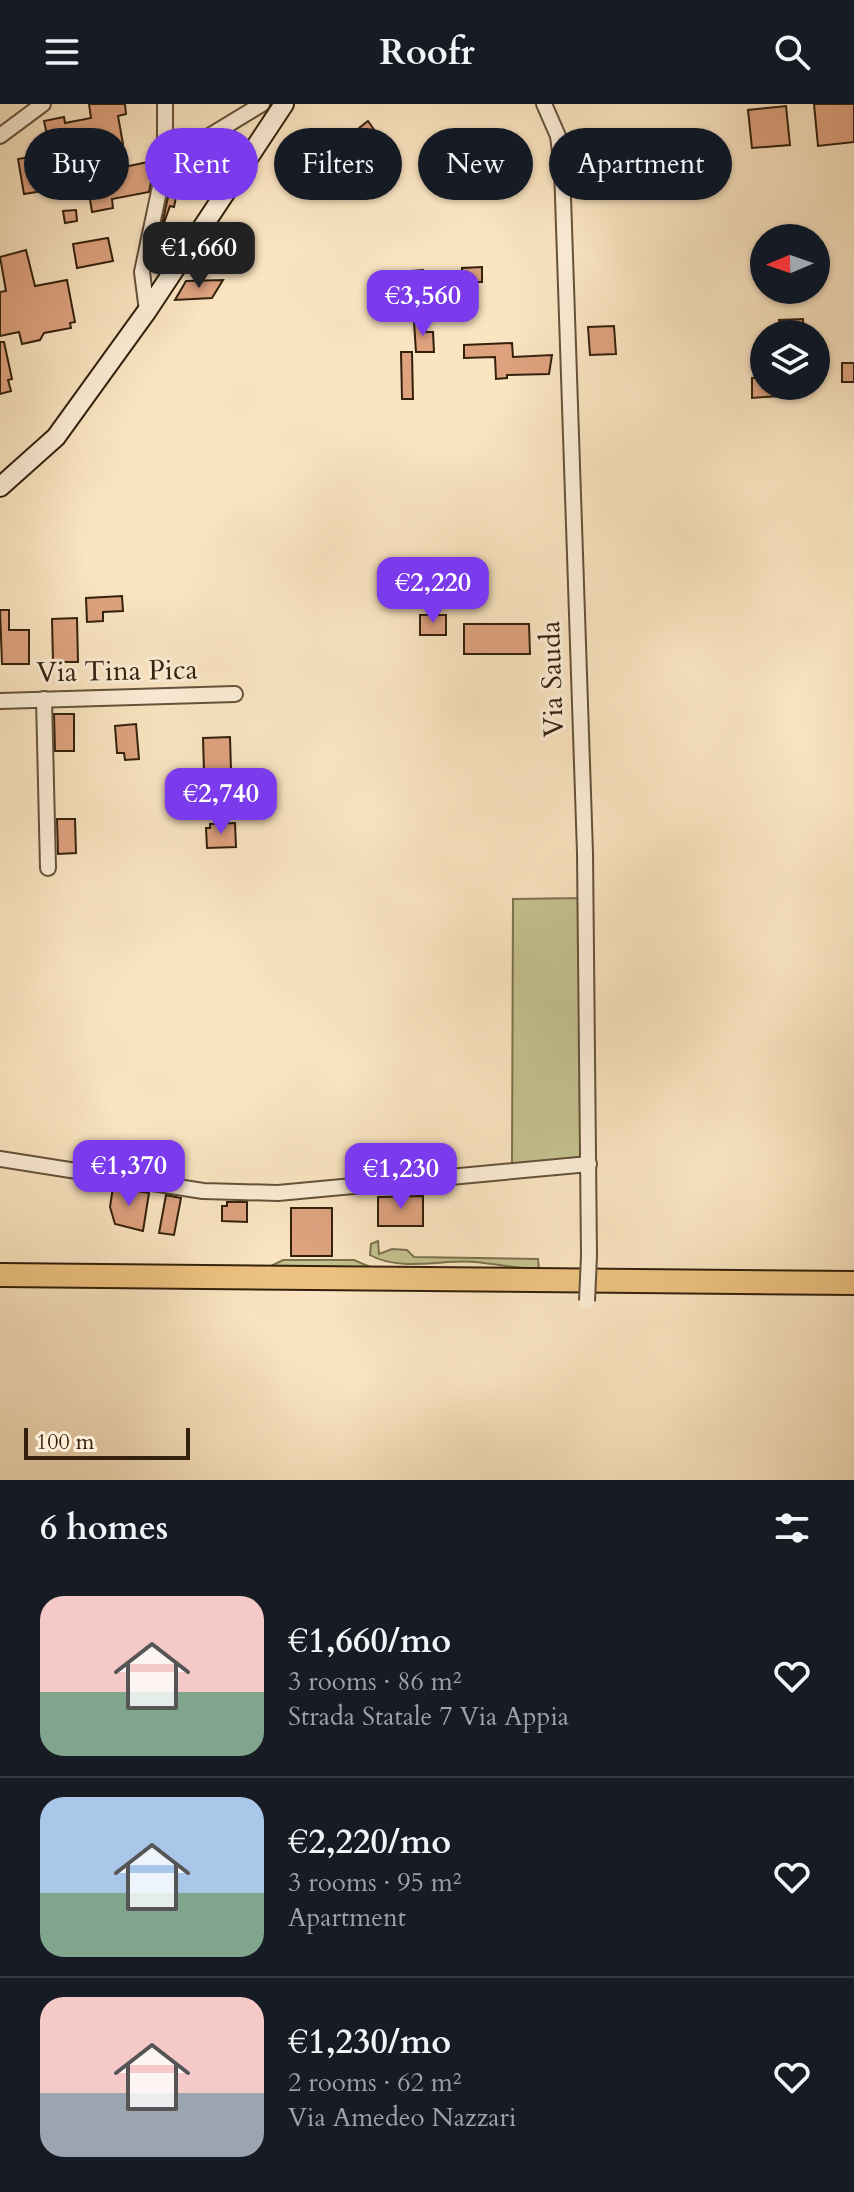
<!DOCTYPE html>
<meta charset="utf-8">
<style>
body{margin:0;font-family:Cardo,serif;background:#20242c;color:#f1f3f6;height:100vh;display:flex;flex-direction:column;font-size:30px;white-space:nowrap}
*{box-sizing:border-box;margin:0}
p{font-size:26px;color:#9ea1a6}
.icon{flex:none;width:44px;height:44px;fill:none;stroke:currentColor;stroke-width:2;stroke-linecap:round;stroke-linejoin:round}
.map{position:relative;height:1376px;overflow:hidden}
.side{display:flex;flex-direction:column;background:#171b24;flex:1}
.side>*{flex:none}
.hud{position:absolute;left:24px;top:24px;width:806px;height:72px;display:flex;gap:16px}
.needle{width:52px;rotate:268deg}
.fabs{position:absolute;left:750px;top:120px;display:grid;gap:16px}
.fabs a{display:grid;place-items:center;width:80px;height:80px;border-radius:50%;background:#171b24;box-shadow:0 2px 6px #0004;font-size:40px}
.scale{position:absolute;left:24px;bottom:20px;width:166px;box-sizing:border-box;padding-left:8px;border:4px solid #33210c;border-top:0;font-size:22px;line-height:28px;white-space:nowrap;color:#33210c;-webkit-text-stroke:6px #fcedd7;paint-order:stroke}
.price{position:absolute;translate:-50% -68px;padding:0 18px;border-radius:16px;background:#7c3aed;color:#fff;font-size:26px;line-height:52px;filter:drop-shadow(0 2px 4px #0008)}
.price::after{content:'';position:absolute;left:50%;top:48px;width:24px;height:18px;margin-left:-12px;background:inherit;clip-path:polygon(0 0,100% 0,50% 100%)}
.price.current{background:#222;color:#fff}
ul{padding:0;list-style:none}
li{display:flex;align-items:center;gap:24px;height:200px;padding:0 40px}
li+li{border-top:2px solid #363941}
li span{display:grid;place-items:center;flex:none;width:224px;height:160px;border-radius:24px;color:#555}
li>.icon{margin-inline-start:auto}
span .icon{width:96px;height:96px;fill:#fffc;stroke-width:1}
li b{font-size:34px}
h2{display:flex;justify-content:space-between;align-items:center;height:96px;padding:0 40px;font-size:34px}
.chip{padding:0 28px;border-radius:36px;background:#171b24;box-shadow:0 2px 6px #0004;font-size:28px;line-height:72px}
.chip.current{background:#7c3aed;color:#fff}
header{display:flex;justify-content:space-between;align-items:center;height:104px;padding:0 40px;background:#171b24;font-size:36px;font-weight:700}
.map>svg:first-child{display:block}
.green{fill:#c4c28f;stroke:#7c724e;stroke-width:2}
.building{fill:#dea27f;stroke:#33210c;stroke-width:2}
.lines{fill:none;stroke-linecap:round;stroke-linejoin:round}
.minor-casing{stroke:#655239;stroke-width:18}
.secondary-casing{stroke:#33210c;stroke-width:22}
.trunk-casing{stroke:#33210c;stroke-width:26}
.minor{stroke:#fcedd7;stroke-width:14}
.secondary{stroke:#fcedd7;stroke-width:18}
.trunk{stroke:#edc280;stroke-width:22}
.minor-bridge-casing{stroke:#655239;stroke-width:18;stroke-linecap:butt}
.minor-bridge{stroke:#fcedd7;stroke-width:14}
.labels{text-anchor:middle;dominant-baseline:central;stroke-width:6;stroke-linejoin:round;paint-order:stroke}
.street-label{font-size:28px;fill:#33210c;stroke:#fcedd7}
</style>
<header><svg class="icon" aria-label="menu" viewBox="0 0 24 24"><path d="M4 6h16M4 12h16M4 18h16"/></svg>Roofr<svg class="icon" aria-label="search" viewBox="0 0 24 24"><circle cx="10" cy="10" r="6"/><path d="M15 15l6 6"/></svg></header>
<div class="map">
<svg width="854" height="1376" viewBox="0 0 854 1376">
<rect width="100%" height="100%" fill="#fae4c1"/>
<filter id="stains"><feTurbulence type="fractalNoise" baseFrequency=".0025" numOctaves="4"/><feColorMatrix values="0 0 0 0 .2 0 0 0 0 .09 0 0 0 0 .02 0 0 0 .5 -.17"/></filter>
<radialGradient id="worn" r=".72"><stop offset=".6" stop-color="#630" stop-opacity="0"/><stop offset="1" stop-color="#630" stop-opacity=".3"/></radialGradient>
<g class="green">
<polygon points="583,794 585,1050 581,1054 512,1060 513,795"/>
<path d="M378 1137 379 1150 392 1145 407 1146 414 1153 538 1155 539 1165C517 1165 497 1160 476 1158 444 1155 400 1168 370 1151L371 1140Z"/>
<polygon points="283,1156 354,1156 370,1163 269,1163"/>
</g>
<g class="building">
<polygon points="89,0 125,0 126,10 118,12 123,40 97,45 95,35 50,44 44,17 64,13 65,19 91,14"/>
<polygon points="814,0 854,0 854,38 818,42"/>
<polygon points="786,2 790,41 752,44 748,6"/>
<polygon points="368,17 375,27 360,38 353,29"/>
<polygon points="233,29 237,37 181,68 174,103 170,102 160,130 174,65"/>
<polygon points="42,51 49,86 24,90 18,55"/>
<polygon points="148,58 152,74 149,88 112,95 113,104 92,108 86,71"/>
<polygon points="76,106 77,117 65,119 63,107"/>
<polygon points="108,134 113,157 77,164 73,140"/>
<polygon points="26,146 35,182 67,176 75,218 70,219 71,224 44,229 40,236 22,240 19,228 0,232 0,188 6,187 0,153"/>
<polygon points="482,163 482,178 462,178 462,164"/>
<polygon points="423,166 424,192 413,192 412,167"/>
<polygon points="223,176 212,194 175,196 186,177"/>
<polygon points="803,215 803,230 780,230 779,216"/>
<polygon points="414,218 426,218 426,228 433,228 434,248 416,248"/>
<polygon points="614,222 616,250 590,251 588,223"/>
<polygon points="0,238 4,238 12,275 8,276 11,287 0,290"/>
<polygon points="512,239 513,253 552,251 549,270 507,271 507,274 496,275 495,253 464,254 464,241"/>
<polygon points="401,248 412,248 413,295 402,295"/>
<rect x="842" y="259" width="12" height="19"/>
<polygon points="764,273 764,282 779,282 779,292 752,294 752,274"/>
<polygon points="122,492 123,507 103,508 103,517 87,518 86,494"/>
<polygon points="0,506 9,506 9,526 29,526 29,560 2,560"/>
<rect x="420" y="511" width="26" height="20"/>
<polygon points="77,514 78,558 53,558 52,515"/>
<polygon points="464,520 529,520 530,550 464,550"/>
<polygon points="54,610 74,610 74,647 55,647"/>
<polygon points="136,620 139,655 125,656 124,649 117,649 115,622"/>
<polygon points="230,633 232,701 205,702 203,634"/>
<polygon points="57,715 75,715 76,749 58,750"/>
<polygon points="235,719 236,743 207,744 206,724 210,724 210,720"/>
<polygon points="113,1083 149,1089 143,1127 115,1120 110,1103"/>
<polygon points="166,1091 181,1094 174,1131 159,1129"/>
<polygon points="423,1092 423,1122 378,1122 378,1093"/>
<polygon points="227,1098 247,1098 247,1118 222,1117 222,1102 227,1102"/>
<rect x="291" y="1104" width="41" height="48"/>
</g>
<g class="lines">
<g class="minor-casing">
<g id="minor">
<polyline points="544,0 558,32 562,63 585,749 589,1152"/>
<polyline points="0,32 43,0"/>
<polyline points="165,59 262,0"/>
<polyline points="147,207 142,168 165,59 165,0"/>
<polyline points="44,595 48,764"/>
<polyline points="0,597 235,590"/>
<polyline points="0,1055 203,1087 278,1089 589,1060"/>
</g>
</g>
<g class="secondary-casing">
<polyline id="secondary" points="0,383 56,333 147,207 284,0"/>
</g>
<g class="trunk-casing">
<polyline id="trunk" points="0,1171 854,1179"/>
</g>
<use href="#minor" class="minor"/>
<use href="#secondary" class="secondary"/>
<use href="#trunk" class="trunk"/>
<g class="minor-bridge-casing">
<polyline id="minor-bridge" points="587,1197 589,1152"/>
</g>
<use href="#minor-bridge" class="minor-bridge"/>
</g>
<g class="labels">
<g class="street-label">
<text transform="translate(117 567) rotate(-1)">Via Tina Pica</text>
<text transform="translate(552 575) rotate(-92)">Via Sauda</text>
</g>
</g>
<rect width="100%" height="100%" filter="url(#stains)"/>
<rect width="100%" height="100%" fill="url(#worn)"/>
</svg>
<div class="fabs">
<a><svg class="needle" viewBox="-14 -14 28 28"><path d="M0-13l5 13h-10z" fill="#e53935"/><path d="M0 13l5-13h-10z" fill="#9ea1a6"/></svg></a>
<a><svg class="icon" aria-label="layers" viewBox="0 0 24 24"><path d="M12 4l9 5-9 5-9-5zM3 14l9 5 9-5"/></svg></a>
</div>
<div class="scale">100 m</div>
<b class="price current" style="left:199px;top:186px">€1,660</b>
<b class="price" style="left:423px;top:234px">€3,560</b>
<b class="price" style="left:433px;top:521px">€2,220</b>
<b class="price" style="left:221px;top:732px">€2,740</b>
<b class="price" style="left:129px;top:1104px">€1,370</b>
<b class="price" style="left:401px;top:1107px">€1,230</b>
<div class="hud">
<a class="chip">Buy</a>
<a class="chip current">Rent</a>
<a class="chip">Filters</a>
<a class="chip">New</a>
<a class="chip">Apartment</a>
</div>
</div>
<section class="side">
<h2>6 homes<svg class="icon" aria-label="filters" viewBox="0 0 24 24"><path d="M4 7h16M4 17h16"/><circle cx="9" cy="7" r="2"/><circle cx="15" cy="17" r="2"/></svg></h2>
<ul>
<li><span style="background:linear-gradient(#f6c9c9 60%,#7fa58c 0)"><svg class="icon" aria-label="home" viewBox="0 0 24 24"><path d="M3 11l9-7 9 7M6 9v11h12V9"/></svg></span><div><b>€1,660/mo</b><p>3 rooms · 86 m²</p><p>Strada Statale 7 Via Appia</p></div><svg class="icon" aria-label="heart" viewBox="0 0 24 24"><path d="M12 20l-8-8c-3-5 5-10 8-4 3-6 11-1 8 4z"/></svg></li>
<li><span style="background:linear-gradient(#a9c7e8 60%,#7fa58c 0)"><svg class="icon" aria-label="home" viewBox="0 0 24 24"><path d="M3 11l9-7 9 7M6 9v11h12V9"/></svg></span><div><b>€2,220/mo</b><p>3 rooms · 95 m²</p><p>Apartment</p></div><svg class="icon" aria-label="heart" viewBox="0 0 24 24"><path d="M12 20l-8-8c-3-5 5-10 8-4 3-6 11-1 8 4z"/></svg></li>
<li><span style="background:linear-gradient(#f6c9c9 60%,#9aa5b1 0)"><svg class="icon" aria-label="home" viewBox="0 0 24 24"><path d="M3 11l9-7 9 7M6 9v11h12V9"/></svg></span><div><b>€1,230/mo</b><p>2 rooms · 62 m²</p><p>Via Amedeo Nazzari</p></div><svg class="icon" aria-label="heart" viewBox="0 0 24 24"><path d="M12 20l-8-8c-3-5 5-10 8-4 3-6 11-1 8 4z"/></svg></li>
</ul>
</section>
